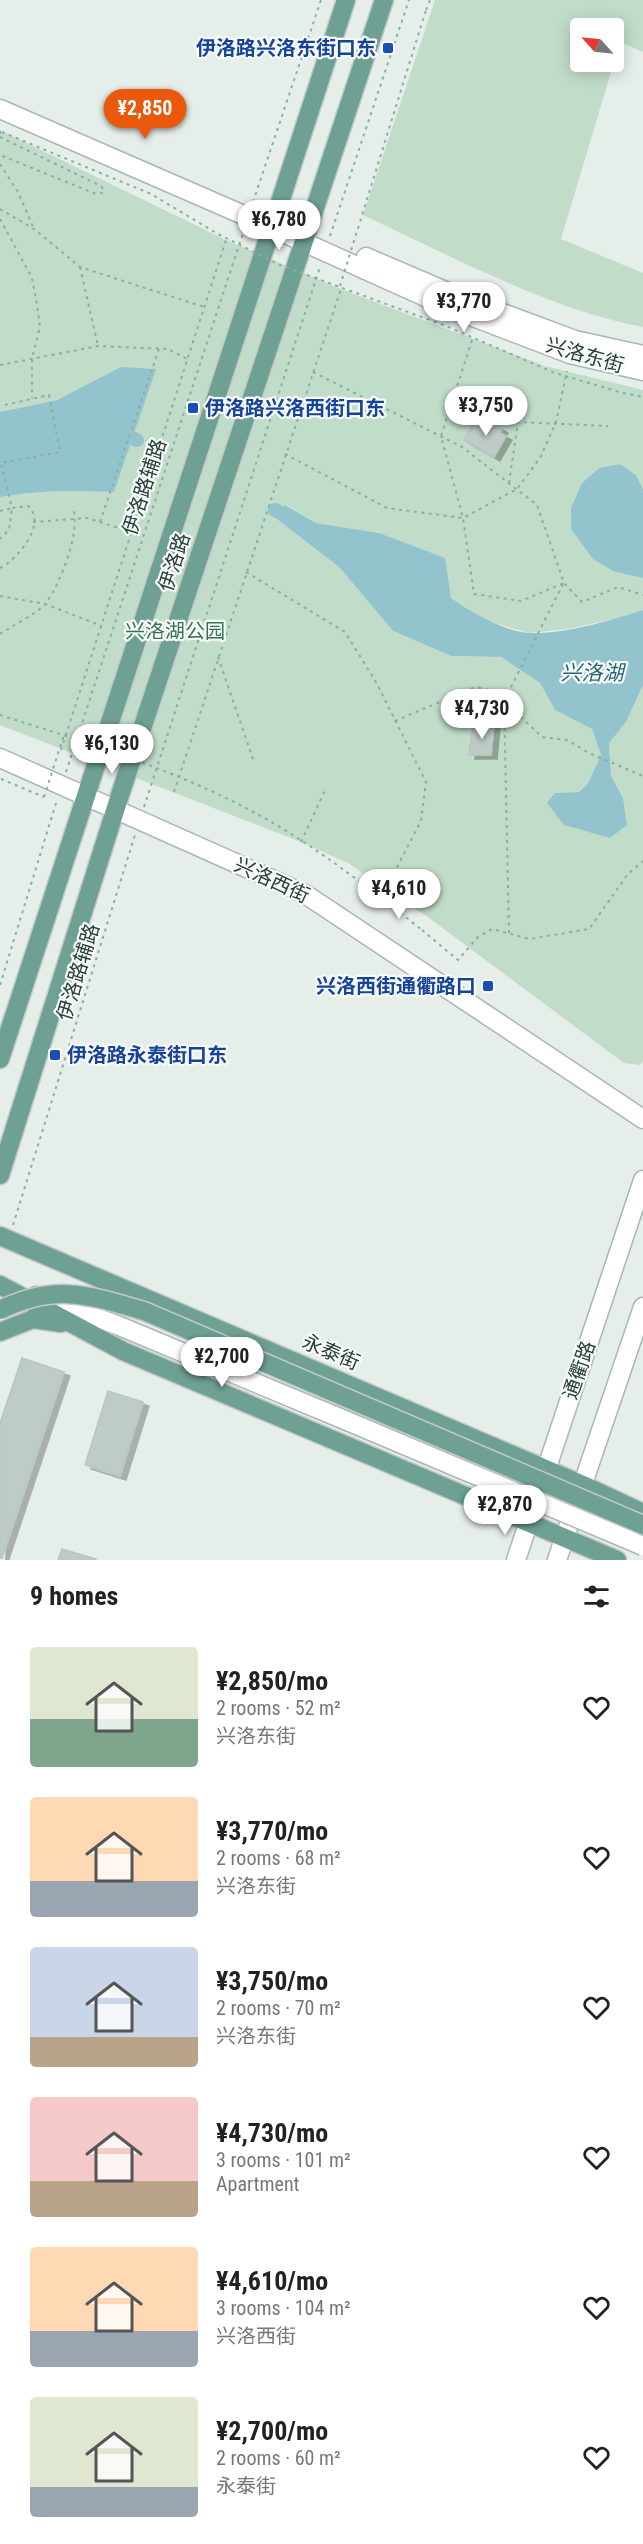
<!DOCTYPE html>
<meta charset="utf-8">
<style>
body{margin:0;font-family:"Roboto Condensed","Noto Sans SC",sans-serif;background:#f6f6f6;color:#222;height:100vh;display:flex;flex-direction:column;font-size:22px;white-space:nowrap}
*{box-sizing:border-box;margin:0}
p{font-size:20px;color:#767676}
.icon{flex:none;width:33px;height:33px;fill:none;stroke:currentColor;stroke-width:2;stroke-linecap:round;stroke-linejoin:round}
.map{position:relative;height:1560px;overflow:hidden}
.sheet{display:flex;flex-direction:column;background:#fff;flex:1}
.sheet>*{flex:none}
.needle{width:39px;rotate:297deg}
.buttons{position:absolute;left:570px;top:18px;display:grid;gap:12px}
.buttons a{display:grid;place-items:center;width:54px;height:54px;border-radius:6px;background:#fff;box-shadow:0 3px 15px #0003;font-size:30px}
.price{position:absolute;translate:-50% -51px;padding:0 14px;border-radius:21px;background:#fff;color:#222;font-size:20px;line-height:39px;filter:drop-shadow(0 2px 3px #0008)}
.price::after{content:'';position:absolute;left:50%;top:36px;width:18px;height:14px;margin-left:-9px;background:inherit;clip-path:polygon(0 0,100% 0,50% 100%)}
.price.selected{background:#ea580c;color:#fff}
ul{padding:0;list-style:none}
li{display:flex;align-items:center;gap:18px;height:150px;padding:0 30px}
li span{display:grid;place-items:center;flex:none;width:168px;height:120px;border-radius:6px;color:#555}
li>.icon{margin-inline-start:auto}
span .icon{width:72px;height:72px;fill:#fffc;stroke-width:1}
li b{font-size:26px}
h2{display:flex;justify-content:space-between;align-items:center;height:72px;padding:0 30px;font-size:26px}
.map>svg:first-child{display:block}
.green{fill:#c1ddc9;fill-rule:evenodd}
.water{fill:#93c4ce}
.lines{fill:none;stroke-linecap:round;stroke-linejoin:round}
.canal{stroke:#93c4ce;stroke-width:14}
.building{fill:#becbc7;stroke:#b9c7c1;stroke-width:1.5;filter:url(#shadow)}
.minor-casing{stroke:#a9b6b1;stroke-width:21}
.major-casing{stroke:#c2c9c8;stroke-width:21}
.path{stroke:#89afa4;stroke-width:2;stroke-dasharray:3 4.5;stroke-linecap:butt}
.minor{stroke:#fff;stroke-width:18}
.major{stroke:#6ea094;stroke-width:18}
.minor-bridge-casing{stroke:#a9b6b1;stroke-width:21;stroke-linecap:butt}
.major-bridge-casing{stroke:#c2c9c8;stroke-width:21;stroke-linecap:butt}
.path-bridge{stroke:#89afa4;stroke-width:2;stroke-dasharray:3 4.5;stroke-linecap:butt}
.minor-bridge{stroke:#fff;stroke-width:18}
.major-bridge{stroke:#6ea094;stroke-width:18}
.transit-dot{fill:#1a4fb4;stroke:#f7faf8;stroke-width:2}
.labels{text-anchor:middle;dominant-baseline:central;stroke-width:4.5;stroke-linejoin:round;paint-order:stroke}
.transit-label{font-size:20px;font-weight:bold;fill:#164399;stroke:#f7faf8;text-anchor:end}
.street-label{font-size:20px;fill:#263f39;stroke:#f7faf8}
.park-label{font-size:20px;fill:#33734d;stroke:#f7faf8}
.water-label{font-size:21px;font-style:italic;fill:#246877;stroke:#f7faf8}
</style>
<div class="map">
<svg width="643" height="1560" viewBox="0 0 643 1560">
<defs>
<filter id="shadow"><feDropShadow dx="6" dy="4" stdDeviation="0" flood-color="#0004"/></filter>
</defs>
<rect width="100%" height="100%" fill="#e6eeea"/>
<g class="green">
<path d="M435 0H643V52L620 42 561 239 643 273V327C548 309 451 256 363 215ZM580 28H614V62H580Z"/>
<path d="M0 130 226 240 341 289 545 366 643 390V489L636 475 620 464 599 468 582 483 643 578V610L614 619 568 629 529 633 488 621 451 598 379 533 316 523 286 505 278 520 339 567 393 631 451 656 501 657 540 683 555 710 592 729 601 755 588 783 579 792 555 793 623 798 611 777 609 742 626 722 643 685V1061L640 1065 624 1063 425 915 348 863 301 842 0 725V497C38 490 76 491 114 492L155 369 121 368 57 400 0 412Z"/>
</g>
<g class="water">
<path d="M121 367 156 369 114 492C76 491 38 490 0 497V412L57 400Z"/>
<polygon points="620,464 636,475 643,489 643,578 613,571 593,559 571,529 571,508 582,483 599,468"/>
<path d="M285 505 316 523 379 533 445 558 451 598C472 612 504 632 530 633 567 634 608 621 643 610V685L626 722 609 743 611 776 623 798 627 825 610 838 564 825 547 803 555 793 579 792 588 783 601 755 592 729 555 710 540 683 501 657 451 656 393 631 339 567 278 520Z"/>
</g>
<g class="lines">
<g class="canal">
<polyline points="132,438 137,440"/>
<polyline points="275,510 281,513"/>
</g>
</g>
<g class="building">
<polygon points="476,419 485,424 487,420 502,429 500,433 506,436 494,457 464,440"/>
<polygon points="473,724 494,724 491,755 469,755"/>
<polygon points="22,1358 64,1372 2,1558 0,1558 0,1423"/>
<polygon points="108,1391 143,1402 120,1476 85,1465"/>
<polygon points="62,1549 96,1559 96,1560 58,1560"/>
</g>
<g class="lines">
<g class="minor-casing">
<g id="minor">
<polyline points="0,109 248,217 452,309 570,354 643,371"/>
<polyline points="366,257 457,296 575,340 643,355"/>
<polyline points="0,758 305,894 643,1119"/>
<polyline points="36,1296 117,1325 340,1418"/>
<polyline points="516,1560 643,1180"/>
<polyline points="557,1560 643,1307"/>
</g>
</g>
<g class="major-casing">
<g id="major">
<polyline points="0,1059 346,0"/>
<polyline points="0,1175 119,798 384,0"/>
<polyline points="0,1236 583,1485 643,1513"/>
<polyline points="0,1285 123,1351 617,1560"/>
<polyline points="0,1332 33,1319 61,1323"/>
</g>
</g>
<g class="path">
<polyline points="426,10 430,0"/>
<polyline points="0,131 0,136"/>
<polyline points="0,137 101,186 104,190 102,193 96,194 0,155"/>
<polyline points="0,164 18,192 34,229"/>
<polyline points="253,202 321,0"/>
<polyline points="0,209 34,229 80,267 204,307"/>
<polyline points="0,219 32,278 37,305 40,327 32,358 32,398"/>
<polyline points="330,236 409,0"/>
<polyline points="80,267 98,346"/>
<polyline points="472,340 441,436 463,518 474,594 521,601 564,583"/>
<polyline points="0,365 98,346 168,349 187,359"/>
<polyline points="313,372 462,447 537,505 564,583 582,602 618,587 643,595"/>
<polyline points="623,393 643,397"/>
<polyline points="494,424 518,422"/>
<polyline points="285,454 387,508 463,518 517,489 540,458 556,422 567,371"/>
<polyline points="509,483 518,422 608,426"/>
<polyline points="0,511 12,508 9,530 0,539"/>
<polyline points="33,522 87,518 132,532"/>
<polyline points="100,522 159,349"/>
<path d="M0 568C17 560 48 523 28 506L12 508 1 463 60 452 49 395 5 405"/>
<polyline points="246,572 345,632 376,682 426,782 421,821 386,888"/>
<polyline points="0,596 45,604 102,626"/>
<path d="M0 634C12 626 38 613 46 603 61 582 81 531 73 507"/>
<polyline points="218,657 254,762"/>
<polyline points="395,721 475,687 486,689 504,701 542,737 567,740 589,753 643,776"/>
<polyline points="61,750 226,240"/>
<polyline points="66,772 243,233"/>
<polyline points="1,779 44,797"/>
<polyline points="174,792 341,289"/>
<polyline points="144,807 320,267"/>
<polyline points="301,842 326,788"/>
<polyline points="422,930 458,960 478,937 492,929 530,939 589,929 628,874 643,861"/>
<polyline points="509,933 504,701 563,584"/>
<polyline points="0,985 57,800"/>
<polyline points="13,1225 135,835"/>
</g>
<use href="#minor" class="minor"/>
<use href="#major" class="major"/>
<g class="minor-bridge-casing">
<polyline id="minor-bridge" points="340,1418 643,1546"/>
</g>
<g class="major-bridge-casing">
<path id="major-bridge" d="M0 1310C56 1283 88 1295 144 1311L643 1525"/>
</g>
<g class="path-bridge">
<polyline points="2,132 151,194 218,234 280,265 446,326 555,373 623,393"/>
<polyline points="340,286 426,10"/>
<path d="M0 715C88 743 177 770 259 815 317 847 370 889 422 930"/>
<polyline points="44,797 64,735"/>
</g>
<use href="#minor-bridge" class="minor-bridge"/>
<use href="#major-bridge" class="major-bridge"/>
</g>
<g class="transit-dot">
<rect x="382" y="42" width="12" height="12" rx="3"/>
<rect x="187" y="402" width="12" height="12" rx="3"/>
<rect x="482" y="980" width="12" height="12" rx="3"/>
<rect x="49" y="1049" width="12" height="12" rx="3"/>
</g>
<g class="labels">
<g class="transit-label">
<text x="376" y="48">伊洛路兴洛东街口东</text>
<text x="205" y="408" text-anchor="start">伊洛路兴洛西街口东</text>
<text x="476" y="986">兴洛西街通衢路口</text>
<text x="67" y="1055" text-anchor="start">伊洛路永泰街口东</text>
</g>
<g class="street-label">
<text transform="translate(585 355) rotate(16)">兴洛东街</text>
<text transform="translate(144 487) rotate(-72)">伊洛路辅路</text>
<text transform="translate(174 562) rotate(-72)">伊洛路</text>
<text transform="translate(272 880) rotate(25)">兴洛西街</text>
<text transform="translate(78 972) rotate(-73)">伊洛路辅路</text>
<text transform="translate(331 1352) rotate(23)">永泰街</text>
<text transform="translate(579 1370) rotate(-71)">通衢路</text>
</g>
<g class="park-label">
<text x="175" y="631">兴洛湖公园</text>
</g>
<g class="water-label">
<text x="592" y="673">兴洛湖</text>
</g>
</g>
</svg>
<div class="buttons">
<a><svg class="needle" viewBox="-14 -14 28 28"><path d="M0-13l5 13h-10z" fill="#e53935"/><path d="M0 13l5-13h-10z" fill="#767676"/></svg></a>
</div>
<b class="price selected" style="left:145px;top:140px">¥2,850</b>
<b class="price" style="left:279px;top:251px">¥6,780</b>
<b class="price" style="left:464px;top:333px">¥3,770</b>
<b class="price" style="left:486px;top:437px">¥3,750</b>
<b class="price" style="left:482px;top:740px">¥4,730</b>
<b class="price" style="left:112px;top:775px">¥6,130</b>
<b class="price" style="left:399px;top:920px">¥4,610</b>
<b class="price" style="left:222px;top:1388px">¥2,700</b>
<b class="price" style="left:505px;top:1536px">¥2,870</b>
</div>
<section class="sheet">
<h2>9 homes<svg class="icon" aria-label="filters" viewBox="0 0 24 24"><path d="M4 7h16M4 17h16"/><circle cx="9" cy="7" r="2"/><circle cx="15" cy="17" r="2"/></svg></h2>
<ul>
<li><span style="background:linear-gradient(#dfe7d0 60%,#7fa58c 0)"><svg class="icon" aria-label="home" viewBox="0 0 24 24"><path d="M3 11l9-7 9 7M6 9v11h12V9"/></svg></span><div><b>¥2,850/mo</b><p>2 rooms · 52 m²</p><p>兴洛东街</p></div><svg class="icon" aria-label="heart" viewBox="0 0 24 24"><path d="M12 20l-8-8c-3-5 5-10 8-4 3-6 11-1 8 4z"/></svg></li>
<li><span style="background:linear-gradient(#ffd9b3 70%,#9aa5b1 0)"><svg class="icon" aria-label="home" viewBox="0 0 24 24"><path d="M3 11l9-7 9 7M6 9v11h12V9"/></svg></span><div><b>¥3,770/mo</b><p>2 rooms · 68 m²</p><p>兴洛东街</p></div><svg class="icon" aria-label="heart" viewBox="0 0 24 24"><path d="M12 20l-8-8c-3-5 5-10 8-4 3-6 11-1 8 4z"/></svg></li>
<li><span style="background:linear-gradient(#c9d6e8 75%,#b9a48a 0)"><svg class="icon" aria-label="home" viewBox="0 0 24 24"><path d="M3 11l9-7 9 7M6 9v11h12V9"/></svg></span><div><b>¥3,750/mo</b><p>2 rooms · 70 m²</p><p>兴洛东街</p></div><svg class="icon" aria-label="heart" viewBox="0 0 24 24"><path d="M12 20l-8-8c-3-5 5-10 8-4 3-6 11-1 8 4z"/></svg></li>
<li><span style="background:linear-gradient(#f6c9c9 70%,#b9a48a 0)"><svg class="icon" aria-label="home" viewBox="0 0 24 24"><path d="M3 11l9-7 9 7M6 9v11h12V9"/></svg></span><div><b>¥4,730/mo</b><p>3 rooms · 101 m²</p><p>Apartment</p></div><svg class="icon" aria-label="heart" viewBox="0 0 24 24"><path d="M12 20l-8-8c-3-5 5-10 8-4 3-6 11-1 8 4z"/></svg></li>
<li><span style="background:linear-gradient(#ffd9b3 70%,#9aa5b1 0)"><svg class="icon" aria-label="home" viewBox="0 0 24 24"><path d="M3 11l9-7 9 7M6 9v11h12V9"/></svg></span><div><b>¥4,610/mo</b><p>3 rooms · 104 m²</p><p>兴洛西街</p></div><svg class="icon" aria-label="heart" viewBox="0 0 24 24"><path d="M12 20l-8-8c-3-5 5-10 8-4 3-6 11-1 8 4z"/></svg></li>
<li><span style="background:linear-gradient(#dfe7d0 75%,#9aa5b1 0)"><svg class="icon" aria-label="home" viewBox="0 0 24 24"><path d="M3 11l9-7 9 7M6 9v11h12V9"/></svg></span><div><b>¥2,700/mo</b><p>2 rooms · 60 m²</p><p>永泰街</p></div><svg class="icon" aria-label="heart" viewBox="0 0 24 24"><path d="M12 20l-8-8c-3-5 5-10 8-4 3-6 11-1 8 4z"/></svg></li>
</ul>
</section>
